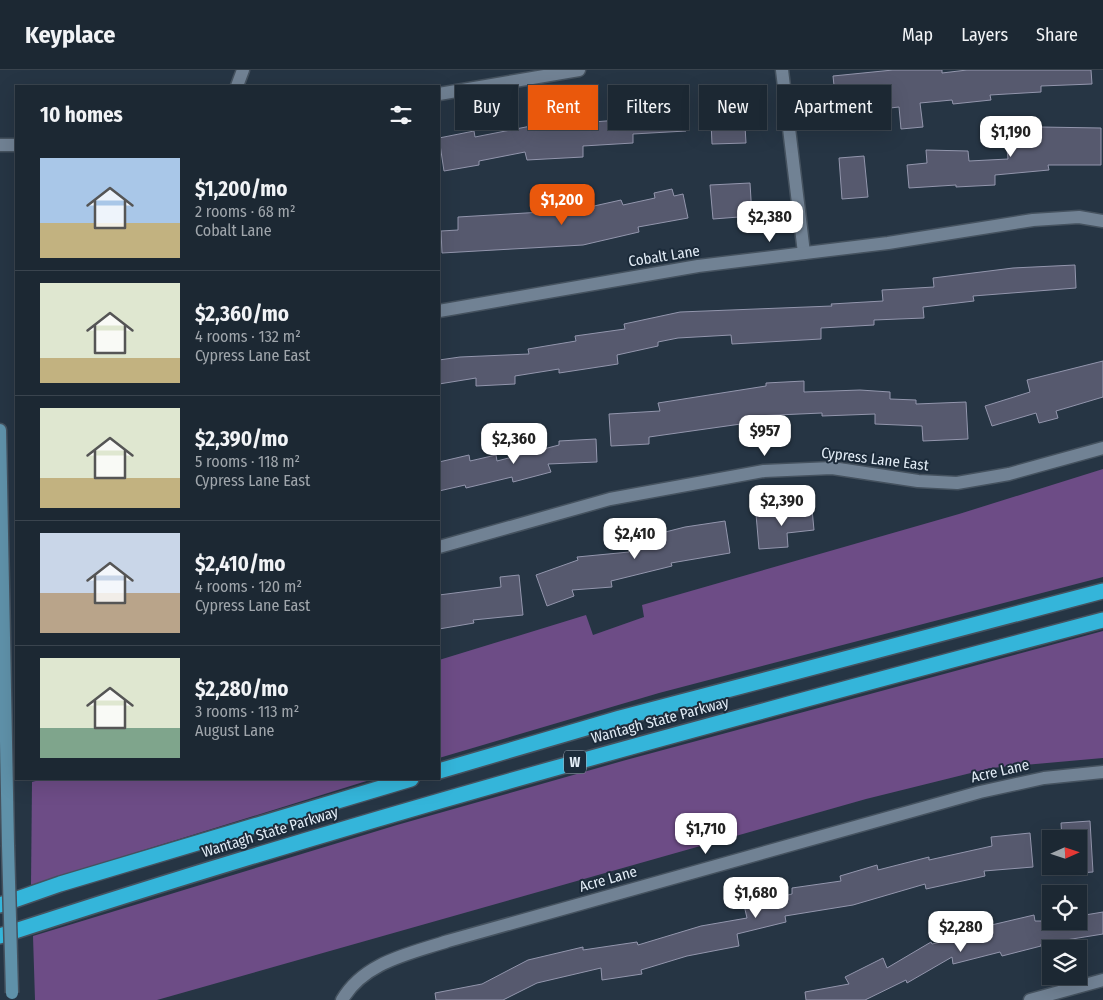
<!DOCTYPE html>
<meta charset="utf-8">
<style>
body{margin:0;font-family:"Fira Sans Condensed",sans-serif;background:#29343f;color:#f1f3f6;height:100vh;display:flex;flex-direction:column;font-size:19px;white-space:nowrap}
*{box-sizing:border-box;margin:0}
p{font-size:16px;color:#a0a6ac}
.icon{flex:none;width:28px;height:28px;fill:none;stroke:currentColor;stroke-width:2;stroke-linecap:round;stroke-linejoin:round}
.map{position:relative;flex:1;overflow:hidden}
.panel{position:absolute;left:15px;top:15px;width:425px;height:695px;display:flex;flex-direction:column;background:#1c2833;border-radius:0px;box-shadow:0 5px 20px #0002,0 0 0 1px #3a444e}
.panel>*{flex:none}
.guide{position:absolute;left:455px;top:15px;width:475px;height:45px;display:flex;gap:10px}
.needle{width:32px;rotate:87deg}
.tools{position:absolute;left:1042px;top:760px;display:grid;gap:10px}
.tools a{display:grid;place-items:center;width:45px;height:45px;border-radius:0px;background:#1c2833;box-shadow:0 5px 20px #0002,0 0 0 1px #3a444e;font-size:25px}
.price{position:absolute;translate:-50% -42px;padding:0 11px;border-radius:10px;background:#fff;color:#222;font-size:16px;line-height:32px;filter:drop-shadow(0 1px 2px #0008)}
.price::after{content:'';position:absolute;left:50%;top:30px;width:15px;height:11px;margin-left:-8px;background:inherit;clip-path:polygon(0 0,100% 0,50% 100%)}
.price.current{background:#ea580c;color:#fff}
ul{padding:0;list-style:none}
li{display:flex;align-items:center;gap:15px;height:125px;padding:0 25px}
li+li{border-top:1px solid #3a444e}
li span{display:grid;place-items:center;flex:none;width:140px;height:100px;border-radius:0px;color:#555}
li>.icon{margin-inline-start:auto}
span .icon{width:60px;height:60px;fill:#fffc;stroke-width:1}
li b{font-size:21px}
h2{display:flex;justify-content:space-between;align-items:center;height:60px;padding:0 25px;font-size:21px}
.tag{padding:0 18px;border-radius:0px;background:#1c2833;box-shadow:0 5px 20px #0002,0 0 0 1px #3a444e;font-size:18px;line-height:45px}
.tag.current{background:#ea580c;color:#fff}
header{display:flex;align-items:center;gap:30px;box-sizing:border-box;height:70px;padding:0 25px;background:#1c2833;border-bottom:1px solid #3a444e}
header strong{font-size:24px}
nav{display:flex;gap:28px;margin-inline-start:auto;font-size:18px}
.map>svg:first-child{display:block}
.green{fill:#6d4c86}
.building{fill:#56596e;stroke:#9396ad}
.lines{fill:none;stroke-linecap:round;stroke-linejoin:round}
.street-casing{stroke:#45525f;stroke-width:15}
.secondary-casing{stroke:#45525f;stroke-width:15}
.highway-casing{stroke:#45525f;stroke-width:18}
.street{stroke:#718294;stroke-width:12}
.secondary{stroke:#5f91a9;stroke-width:12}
.highway{stroke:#34b5da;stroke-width:15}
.secondary-bridge-casing{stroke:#45525f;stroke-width:15;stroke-linecap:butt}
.secondary-bridge{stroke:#5f91a9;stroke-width:12}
.labels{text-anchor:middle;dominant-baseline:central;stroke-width:4;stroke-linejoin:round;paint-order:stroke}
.shield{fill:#1c2b3a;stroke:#a7b2be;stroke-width:1}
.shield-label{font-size:14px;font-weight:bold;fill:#e2ecf6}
.street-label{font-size:15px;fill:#e2ecf6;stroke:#1c2b3a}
</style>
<header>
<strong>Keyplace</strong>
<nav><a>Map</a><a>Layers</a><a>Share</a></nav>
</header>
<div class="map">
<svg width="1103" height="930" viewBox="0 0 1103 930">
<rect width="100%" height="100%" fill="#263544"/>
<g class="green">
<polygon points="1103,399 1103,507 659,623 439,688 439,590 586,545 593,565 644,547 642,535 959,444"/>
<polygon points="1103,561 1103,688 991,698 866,729 157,930 35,930 33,866 397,755 626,690"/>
<polygon points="43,709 373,709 31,815 32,712"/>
</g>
<g class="building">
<polygon points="893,0 942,0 942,3 967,0 1091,0 1092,14 1041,16 1041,22 990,25 991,30 953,34 952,30 920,33 923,57 901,59 899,37 837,44 833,6"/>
<polygon points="743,23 746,73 712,74 711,52 719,52 718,24"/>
<polygon points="684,34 686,61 633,64 633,73 583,76 583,87 527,90 525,82 479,91 479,95 444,101 439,68 474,61 475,67 531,56 532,60 593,57 593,52 644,48 644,37"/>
<polygon points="1040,57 1101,58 1101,95 1048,95 1049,100 995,105 995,115 956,117 956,115 909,118 907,95 927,93 926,80 968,81 969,91 1008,89 1007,79 1014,79 1012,60"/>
<polygon points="864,86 868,127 842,129 839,88"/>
<polygon points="750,113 752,146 713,149 710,115"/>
<polygon points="672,119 674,126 683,124 688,148 638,157 639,162 583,175 442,183 441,161 458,160 458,147 594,139 594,136 621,130 623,135 655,128 654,123"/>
<polygon points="1075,195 1076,218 973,226 974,231 923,237 924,248 874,250 874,255 821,258 821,269 732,274 731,265 678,268 658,272 658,276 617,285 618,294 559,303 559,299 515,306 515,314 476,316 476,308 439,314 439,290 460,287 529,284 528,279 576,271 575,266 625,259 624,254 680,242 832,236 831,234 883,231 882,220 934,217 933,208 1013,198"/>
<polygon points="1103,291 1103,327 1056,341 1058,348 1039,353 1036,343 992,356 985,336 1030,322 1027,310"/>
<polygon points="804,311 804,322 860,320 890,322 890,329 916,330 916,334 966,332 968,369 923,371 922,356 875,354 875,344 822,346 822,343 754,346 755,352 649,367 649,374 611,376 609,344 660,341 658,333 766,316 766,313"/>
<polygon points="596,369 597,392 548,394 551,402 513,412 512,407 466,418 465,415 439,421 439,392 469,385 470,391 496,385 497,391 559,375 559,371"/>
<polygon points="812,439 814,460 787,463 788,477 759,479 756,444"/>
<polygon points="725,451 730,483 671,493 672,496 611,511 612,517 572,520 574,526 547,536 536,505 578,490 577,487 629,482 626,472 685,457"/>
<polygon points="519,505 523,545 473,550 474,553 439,559 439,525 501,517 500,507"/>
<polygon points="1090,751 1093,802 1064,804 1064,796 1079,796 1079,769 1062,769 1061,753"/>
<polygon points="1030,763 1033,797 984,801 985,806 926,819 925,814 853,835 785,846 786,852 737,864 739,876 687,886 641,900 642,904 602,910 601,898 537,913 503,930 436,930 435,923 482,914 528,890 583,877 583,880 637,872 638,875 701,856 747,848 744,835 792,824 792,818 841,811 840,806 877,795 878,800 929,787 929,790 992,776 991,767"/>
<polygon points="1103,842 1103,864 1041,874 1041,876 1002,886 1000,882 953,894 952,887 907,913 906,910 865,930 806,930 805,922 849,914 845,907 883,888 887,898 931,872 932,874 958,868 956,857 982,851 983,857 1034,845 1035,851 1079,851 1079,846"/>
</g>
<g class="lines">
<g class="street-casing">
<g id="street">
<polyline points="782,0 804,183"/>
<polyline points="237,16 243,0"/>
<polyline points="439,24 579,0"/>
<polyline points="0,75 16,75"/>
<polyline points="439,241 698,196 888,173 1033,150 1079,147 1103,151"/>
<polyline points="439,477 610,429 764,401 832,398 918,411 957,413 1009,404 1103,378"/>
<path d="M342 930C364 892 409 884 448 871L980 722 1044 708 1103 702"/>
<polyline points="1030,930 1103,910"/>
</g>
</g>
<g class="secondary-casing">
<polyline id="secondary" points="0,360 8,775"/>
</g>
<g class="highway-casing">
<g id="highway">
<polyline points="439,701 620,648 1103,521"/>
<polyline points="0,835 60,814 411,709"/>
<path d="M0 866C364 746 733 648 1103 550"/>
</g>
</g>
<use href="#street" class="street"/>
<use href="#secondary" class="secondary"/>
<use href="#highway" class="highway"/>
<g class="secondary-bridge-casing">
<polyline id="secondary-bridge" points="8,775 12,923"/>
</g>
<use href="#secondary-bridge" class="secondary-bridge"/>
</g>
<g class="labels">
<rect class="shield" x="564" y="680.5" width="22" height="23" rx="4"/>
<g class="shield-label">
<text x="575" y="692">W</text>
</g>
<g class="street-label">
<text transform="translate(664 186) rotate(-9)">Cobalt Lane</text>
<text transform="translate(875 389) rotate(7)">Cypress Lane East</text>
<text transform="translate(660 650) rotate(-15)">Wantagh State Parkway</text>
<text transform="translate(1000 701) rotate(-13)">Acre Lane</text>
<text transform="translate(270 762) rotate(-17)">Wantagh State Parkway</text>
<text transform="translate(608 809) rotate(-16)">Acre Lane</text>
</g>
</g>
</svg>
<div class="tools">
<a><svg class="needle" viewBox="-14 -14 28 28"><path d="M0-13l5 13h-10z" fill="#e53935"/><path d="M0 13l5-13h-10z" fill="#a0a6ac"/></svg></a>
<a><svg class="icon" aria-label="locate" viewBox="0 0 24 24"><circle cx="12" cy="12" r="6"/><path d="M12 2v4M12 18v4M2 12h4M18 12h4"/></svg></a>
<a><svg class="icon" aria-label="layers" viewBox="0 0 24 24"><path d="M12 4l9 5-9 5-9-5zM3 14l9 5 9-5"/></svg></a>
</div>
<b class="price" style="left:1011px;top:88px">$1,190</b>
<b class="price current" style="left:562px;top:156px">$1,200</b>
<b class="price" style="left:770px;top:173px">$2,380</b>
<b class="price" style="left:765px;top:387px">$957</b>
<b class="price" style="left:514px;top:395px">$2,360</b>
<b class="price" style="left:782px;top:457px">$2,390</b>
<b class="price" style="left:635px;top:490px">$2,410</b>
<b class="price" style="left:706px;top:785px">$1,710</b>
<b class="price" style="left:756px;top:849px">$1,680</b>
<b class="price" style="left:961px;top:883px">$2,280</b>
<div class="guide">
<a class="tag">Buy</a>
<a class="tag current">Rent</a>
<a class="tag">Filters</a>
<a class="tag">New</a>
<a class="tag">Apartment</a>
</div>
<section class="panel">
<h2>10 homes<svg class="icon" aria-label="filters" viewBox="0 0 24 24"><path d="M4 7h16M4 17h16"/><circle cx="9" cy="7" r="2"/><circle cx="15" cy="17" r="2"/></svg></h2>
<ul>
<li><span style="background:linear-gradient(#a9c7e8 65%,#c2b280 0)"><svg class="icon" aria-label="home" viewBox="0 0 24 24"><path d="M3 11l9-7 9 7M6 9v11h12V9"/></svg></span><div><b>$1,200/mo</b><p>2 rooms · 68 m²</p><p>Cobalt Lane</p></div></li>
<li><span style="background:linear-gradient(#dfe7d0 75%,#c2b280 0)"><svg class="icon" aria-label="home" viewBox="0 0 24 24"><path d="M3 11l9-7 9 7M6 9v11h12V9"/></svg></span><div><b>$2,360/mo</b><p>4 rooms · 132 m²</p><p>Cypress Lane East</p></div></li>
<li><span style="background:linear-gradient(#dfe7d0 70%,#c2b280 0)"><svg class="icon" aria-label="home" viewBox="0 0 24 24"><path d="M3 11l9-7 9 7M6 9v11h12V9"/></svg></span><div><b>$2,390/mo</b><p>5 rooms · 118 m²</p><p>Cypress Lane East</p></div></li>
<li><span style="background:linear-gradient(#c9d6e8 60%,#b9a48a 0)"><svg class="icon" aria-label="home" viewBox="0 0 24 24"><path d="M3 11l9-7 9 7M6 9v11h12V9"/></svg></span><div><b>$2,410/mo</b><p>4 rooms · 120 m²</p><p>Cypress Lane East</p></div></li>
<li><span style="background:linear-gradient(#dfe7d0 70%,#7fa58c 0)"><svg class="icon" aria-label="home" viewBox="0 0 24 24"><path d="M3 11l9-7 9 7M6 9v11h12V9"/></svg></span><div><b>$2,280/mo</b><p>3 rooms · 113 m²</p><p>August Lane</p></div></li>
</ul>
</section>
</div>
